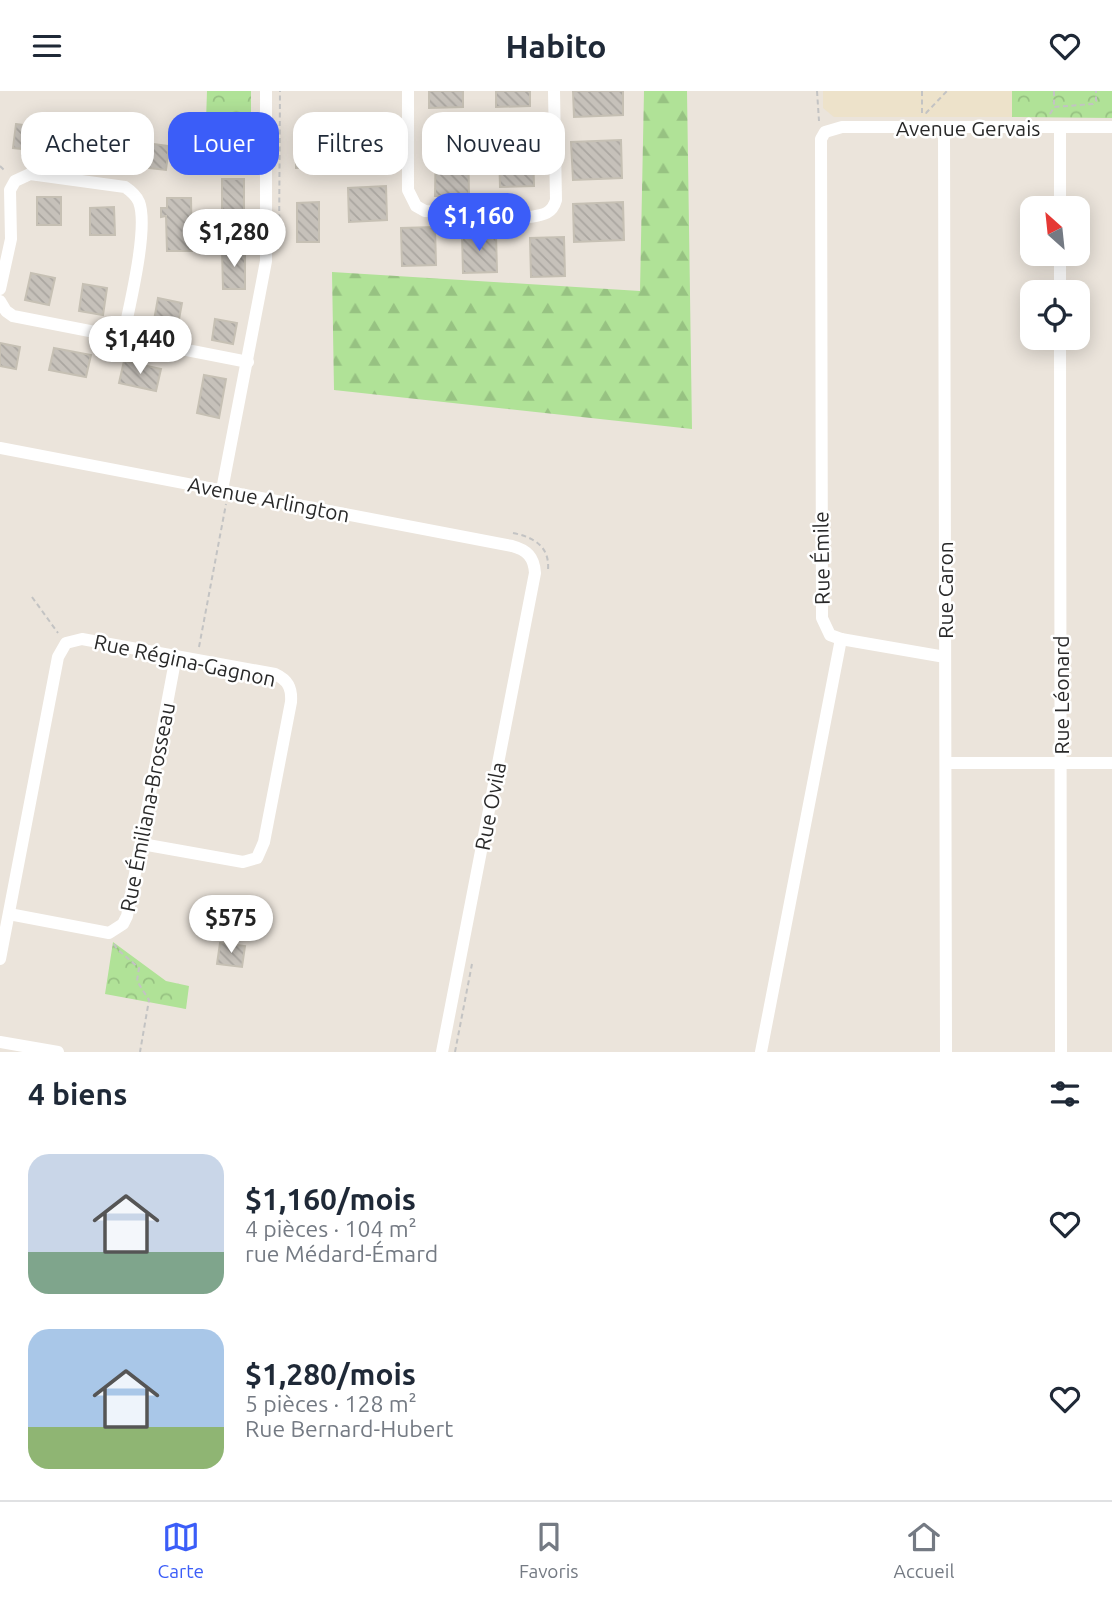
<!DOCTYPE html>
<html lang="fr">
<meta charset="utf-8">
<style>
body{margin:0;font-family:Ubuntu,sans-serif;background:#f2f2f3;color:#1f2937;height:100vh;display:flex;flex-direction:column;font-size:26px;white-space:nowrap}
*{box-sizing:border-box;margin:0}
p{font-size:23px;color:#747a83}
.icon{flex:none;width:38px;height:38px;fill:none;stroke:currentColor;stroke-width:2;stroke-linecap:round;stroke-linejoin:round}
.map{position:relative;height:961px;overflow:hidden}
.details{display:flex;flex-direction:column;background:#fff;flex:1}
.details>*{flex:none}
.top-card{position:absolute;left:21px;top:21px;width:700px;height:63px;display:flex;gap:14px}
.needle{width:46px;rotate:333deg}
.buttons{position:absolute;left:1020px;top:105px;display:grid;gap:14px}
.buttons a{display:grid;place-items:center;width:70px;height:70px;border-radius:14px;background:#fff;box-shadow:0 4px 18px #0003;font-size:35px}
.price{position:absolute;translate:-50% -60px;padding:0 16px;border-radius:24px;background:#fff;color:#222;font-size:23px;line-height:46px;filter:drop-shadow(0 2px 4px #0008)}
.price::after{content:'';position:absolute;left:50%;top:42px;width:21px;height:16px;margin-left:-10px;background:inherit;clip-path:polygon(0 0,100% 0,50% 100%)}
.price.current{background:#3b5df8;color:#fff}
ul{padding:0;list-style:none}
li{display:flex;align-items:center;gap:21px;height:175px;padding:0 28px}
li span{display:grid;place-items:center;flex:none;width:196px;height:140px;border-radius:21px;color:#555}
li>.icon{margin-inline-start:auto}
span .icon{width:84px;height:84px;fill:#fffc;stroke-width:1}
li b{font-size:30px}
h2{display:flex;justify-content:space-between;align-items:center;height:84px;padding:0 28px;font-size:30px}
.pill{padding:0 24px;border-radius:21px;background:#fff;box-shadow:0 4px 18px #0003;font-size:24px;line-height:63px}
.pill.current{background:#3b5df8;color:#fff}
header{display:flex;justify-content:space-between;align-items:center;height:91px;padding:0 28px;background:#fff;font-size:32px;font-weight:700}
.tab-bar{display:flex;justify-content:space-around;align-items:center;height:98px;border-top:2px solid #e0e1e3;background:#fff;font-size:19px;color:#747a83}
.tab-bar a{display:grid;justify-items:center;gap:4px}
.tab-bar .current{color:#3b5df8}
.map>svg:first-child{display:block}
.education{fill:#ede2ca}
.forest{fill:url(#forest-firs)}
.park{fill:url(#park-crowns)}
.building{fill:url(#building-back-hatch);stroke:#c6c0b4;stroke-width:2}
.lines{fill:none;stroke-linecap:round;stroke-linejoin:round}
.path{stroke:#c3c3c3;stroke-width:2;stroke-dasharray:5 3.5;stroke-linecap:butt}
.minor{stroke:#fff;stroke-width:12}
.labels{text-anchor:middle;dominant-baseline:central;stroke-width:5;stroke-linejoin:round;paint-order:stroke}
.street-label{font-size:21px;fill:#292929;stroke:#fff}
</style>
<header><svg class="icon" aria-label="menu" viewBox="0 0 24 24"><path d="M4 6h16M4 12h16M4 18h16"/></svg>Habito<svg class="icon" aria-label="heart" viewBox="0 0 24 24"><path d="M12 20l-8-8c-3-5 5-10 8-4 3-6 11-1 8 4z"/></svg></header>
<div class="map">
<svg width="1112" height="961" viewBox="0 0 1112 961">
<defs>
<pattern id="forest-firs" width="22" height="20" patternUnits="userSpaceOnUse" patternTransform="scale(1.75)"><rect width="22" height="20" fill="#b0e297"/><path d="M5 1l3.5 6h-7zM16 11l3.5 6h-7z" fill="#97c282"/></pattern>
<pattern id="park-crowns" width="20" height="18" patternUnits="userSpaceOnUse" patternTransform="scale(1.75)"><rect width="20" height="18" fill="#b0e297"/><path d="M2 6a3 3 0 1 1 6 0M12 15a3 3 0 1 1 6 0" fill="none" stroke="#97c282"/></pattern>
<pattern id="building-back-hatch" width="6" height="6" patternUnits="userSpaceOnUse" patternTransform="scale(1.75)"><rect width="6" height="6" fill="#c6c1ba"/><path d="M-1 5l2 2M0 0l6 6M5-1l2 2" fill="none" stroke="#aaa6a0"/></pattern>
</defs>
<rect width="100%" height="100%" fill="#ebe4db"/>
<polygon class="education" points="823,0 1012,0 1012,26 834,26 823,17"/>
<polygon class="forest" points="644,0 687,0 692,338 334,299 332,181 640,200"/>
<g class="park">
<polygon points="207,0 251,0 251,30 206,30"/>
<polygon points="1012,0 1112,0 1112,27 1012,26"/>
<polygon points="113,851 166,890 189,895 186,918 105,903"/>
</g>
<g class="building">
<polygon points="429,0 463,0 463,16 429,17"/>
<polygon points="496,0 530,0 530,15 496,16"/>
<polygon points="573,0 623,0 623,24 574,26"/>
<polygon points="16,33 69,40 65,64 31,60 30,65 22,64 22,58 13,57"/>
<polygon points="384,34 385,68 347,70 345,36"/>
<polygon points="222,37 243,37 243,58 221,58"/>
<polygon points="296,37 318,37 318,76 296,77"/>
<polygon points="468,45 469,105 435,105 436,46"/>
<polygon points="117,48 169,55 166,79 131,75 130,80 122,78 123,73 113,72"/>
<polygon points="621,49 622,87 573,89 571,51"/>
<polygon points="533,57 534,95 500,96 499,58"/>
<rect x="222" y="88" width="22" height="40"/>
<polygon points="386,95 387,129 349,131 348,97"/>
<rect x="37" y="106" width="24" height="28"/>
<polygon points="167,107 191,107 192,160 167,160 166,125 161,126 161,117 167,117"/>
<polygon points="319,111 319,151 297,151 297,112"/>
<polygon points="623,111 624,149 574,151 573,113"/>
<polygon points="114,116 115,144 90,144 90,117"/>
<polygon points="435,136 436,174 402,175 401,137"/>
<polygon points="462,143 496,143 497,181 463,182"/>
<polygon points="564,146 565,185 531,186 530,147"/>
<polygon points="222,158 245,158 245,198 223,198"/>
<polygon points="31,182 55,187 49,214 25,209"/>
<polygon points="83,193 107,197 103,224 79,220"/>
<polygon points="158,207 182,212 177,239 153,235"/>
<polygon points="215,228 237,232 233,253 212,249"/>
<polygon points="0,252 20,256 16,278 0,275"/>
<polygon points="54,257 91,264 86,286 49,279"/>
<polygon points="124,270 161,278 156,300 119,292"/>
<polygon points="204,284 226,288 219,327 197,322"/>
<polygon points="220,852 245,855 242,876 217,873"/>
</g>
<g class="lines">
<g class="path">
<polyline points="817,0 819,30"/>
<polyline points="922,0 922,22 926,22 947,0"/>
<polyline points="1054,0 1054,16"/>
<polyline points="1050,23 1054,16 1093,13 1096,10 1096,0"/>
<polyline points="0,75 6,81"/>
<polyline points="279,154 280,0"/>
<path d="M513 442C533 446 550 455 548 479"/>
<polyline points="32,506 58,542"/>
<polyline points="199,556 226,413"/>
<polyline points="114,853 117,858 139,877 137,890 149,909 140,961"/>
<polyline points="455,961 472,873"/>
</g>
<g class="minor">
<path d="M408 0V99L416 115 425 120 530 126C543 124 552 123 556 109L554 0"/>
<polyline points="944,37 946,961"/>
<polyline points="1060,37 1060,117"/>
<polyline points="1060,163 1060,201"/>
<path d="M0 198 11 148 10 99 15 90 30 83 125 96C131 100 136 104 139 111 149 137 129 217 123 246"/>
<polyline points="0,210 6,220 13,225 248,271"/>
<polyline points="1060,247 1061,961"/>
<path d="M0 357 512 455C527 459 534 466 535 482L442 961"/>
<polyline points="222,399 266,170 266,0"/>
<polyline points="945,566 841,548 830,544 822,527 821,48 825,41 842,36 1112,36"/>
<polyline points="946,672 1112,672"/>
<polyline points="9,823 109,842 123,833 127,825 176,565"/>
<path d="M0 868 58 566 66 552 82 548 275 583C288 589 292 597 291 611L264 751 257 767 243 771 142 753"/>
<polyline points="0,951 58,961"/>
<polyline points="761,961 841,548"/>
</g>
</g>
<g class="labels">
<g class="street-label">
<text x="968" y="37">Avenue Gervais</text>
<text transform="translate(269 408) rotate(11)">Avenue Arlington</text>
<text transform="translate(821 467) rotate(-91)">Rue Émile</text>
<text transform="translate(945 499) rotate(-90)">Rue Caron</text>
<text transform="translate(185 569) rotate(12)">Rue Régina-Gagnon</text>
<text transform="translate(1061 604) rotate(-90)">Rue Léonard</text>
<text transform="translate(490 715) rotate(-79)">Rue Ovila</text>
<text transform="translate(147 716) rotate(-79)">Rue Émiliana-Brosseau</text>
</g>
</g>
</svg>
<div class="buttons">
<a><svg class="needle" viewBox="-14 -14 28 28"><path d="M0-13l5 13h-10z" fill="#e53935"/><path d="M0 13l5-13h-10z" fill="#747a83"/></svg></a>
<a><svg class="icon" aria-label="locate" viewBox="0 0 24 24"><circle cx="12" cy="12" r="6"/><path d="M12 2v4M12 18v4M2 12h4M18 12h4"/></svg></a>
</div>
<b class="price current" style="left:479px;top:162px">$1,160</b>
<b class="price" style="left:234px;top:178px">$1,280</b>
<b class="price" style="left:140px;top:285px">$1,440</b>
<b class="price" style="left:231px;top:864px">$575</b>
<div class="top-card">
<a class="pill">Acheter</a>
<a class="pill current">Louer</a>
<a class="pill">Filtres</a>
<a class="pill">Nouveau</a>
</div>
</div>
<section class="details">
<h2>4 biens<svg class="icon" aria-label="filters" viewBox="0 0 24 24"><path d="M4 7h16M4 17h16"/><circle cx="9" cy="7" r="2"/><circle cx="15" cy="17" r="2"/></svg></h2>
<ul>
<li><span style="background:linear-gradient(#c9d6e8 70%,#7fa58c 0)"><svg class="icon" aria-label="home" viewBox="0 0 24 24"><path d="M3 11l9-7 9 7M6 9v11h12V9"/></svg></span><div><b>$1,160/mois</b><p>4 pièces · 104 m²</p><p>rue Médard-Émard</p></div><svg class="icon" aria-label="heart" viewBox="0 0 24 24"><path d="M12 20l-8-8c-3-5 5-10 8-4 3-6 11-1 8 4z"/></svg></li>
<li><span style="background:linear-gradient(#a9c7e8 70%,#8fb573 0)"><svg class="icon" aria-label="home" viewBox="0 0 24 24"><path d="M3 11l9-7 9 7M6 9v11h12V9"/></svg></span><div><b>$1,280/mois</b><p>5 pièces · 128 m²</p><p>Rue Bernard-Hubert</p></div><svg class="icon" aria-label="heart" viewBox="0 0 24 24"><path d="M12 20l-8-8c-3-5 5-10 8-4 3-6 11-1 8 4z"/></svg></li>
</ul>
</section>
<nav class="tab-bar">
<a class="current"><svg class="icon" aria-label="map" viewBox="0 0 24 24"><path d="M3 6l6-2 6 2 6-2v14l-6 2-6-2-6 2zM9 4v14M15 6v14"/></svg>Carte</a>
<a><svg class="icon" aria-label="saved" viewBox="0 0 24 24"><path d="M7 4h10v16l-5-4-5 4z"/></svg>Favoris</a>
<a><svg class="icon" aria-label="home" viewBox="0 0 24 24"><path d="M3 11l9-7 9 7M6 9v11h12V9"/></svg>Accueil</a>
</nav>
